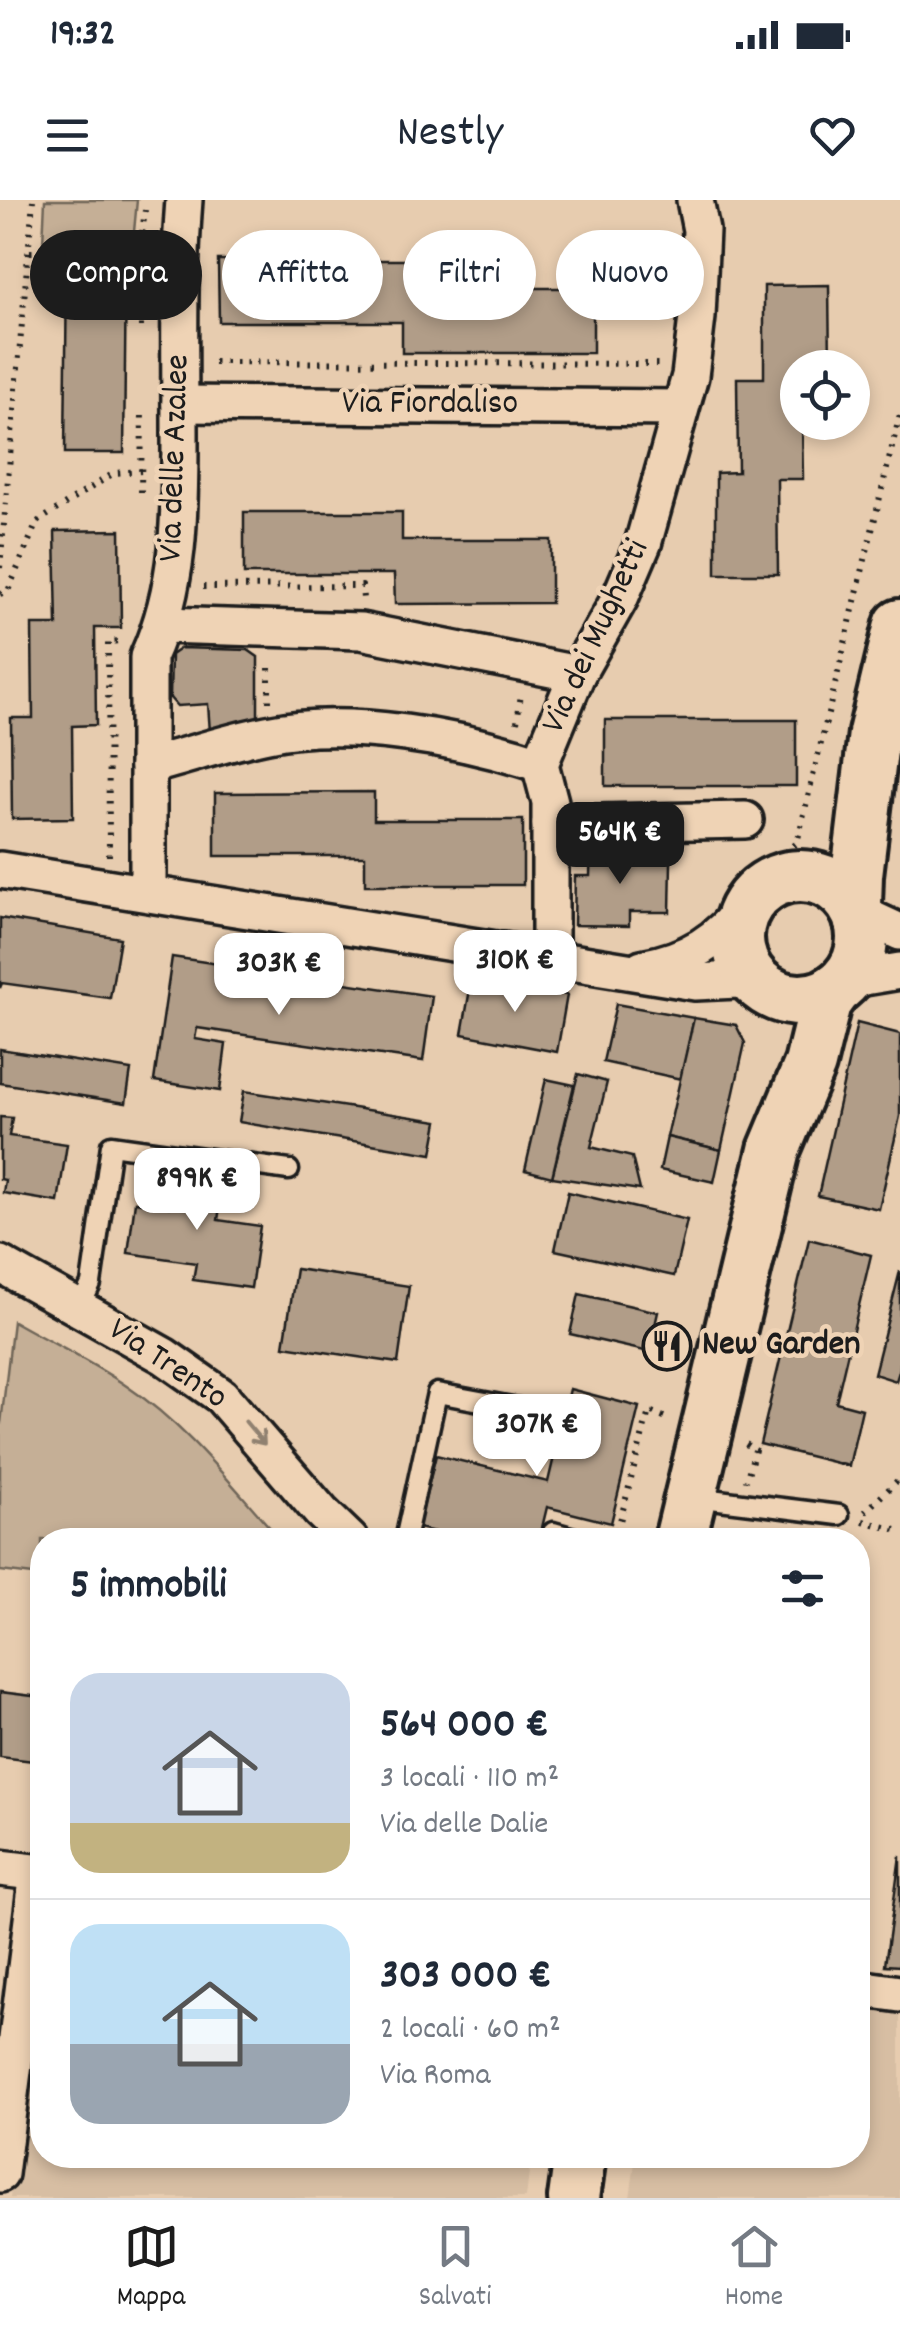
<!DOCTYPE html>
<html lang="it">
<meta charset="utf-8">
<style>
body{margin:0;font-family:Dekko,sans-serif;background:#f2f2f3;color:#1f2937;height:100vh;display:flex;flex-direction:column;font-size:38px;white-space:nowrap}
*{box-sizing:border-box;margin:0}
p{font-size:32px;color:#747a83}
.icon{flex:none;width:55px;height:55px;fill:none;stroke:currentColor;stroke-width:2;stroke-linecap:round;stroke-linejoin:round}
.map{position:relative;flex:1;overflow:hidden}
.drawer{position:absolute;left:30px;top:1328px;width:840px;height:640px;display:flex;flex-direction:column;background:#fff;border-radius:40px;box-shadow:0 5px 15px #0003}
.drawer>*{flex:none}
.banner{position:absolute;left:30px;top:30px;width:840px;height:90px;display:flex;gap:20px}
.tools{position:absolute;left:780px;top:150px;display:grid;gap:20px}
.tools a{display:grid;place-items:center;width:90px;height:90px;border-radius:50%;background:#fff;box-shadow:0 5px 15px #0003;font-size:50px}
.price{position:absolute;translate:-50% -85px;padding:0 22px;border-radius:20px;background:#fff;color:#222;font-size:32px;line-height:65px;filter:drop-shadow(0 2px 5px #0008)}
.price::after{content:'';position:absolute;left:50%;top:60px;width:30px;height:22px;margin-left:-15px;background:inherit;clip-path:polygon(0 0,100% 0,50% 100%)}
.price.selected{background:#1c1c1c;color:#fff}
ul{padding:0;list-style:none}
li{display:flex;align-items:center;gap:30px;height:250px;padding:0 40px}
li+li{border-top:2px solid #e0e1e3}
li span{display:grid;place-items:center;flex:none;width:280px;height:200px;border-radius:30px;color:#555}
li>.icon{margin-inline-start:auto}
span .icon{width:120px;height:120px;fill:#fffc;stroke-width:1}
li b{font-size:42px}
h2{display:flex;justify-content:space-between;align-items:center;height:120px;padding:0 40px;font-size:42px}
.pill{padding:0 35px;border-radius:45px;background:#fff;box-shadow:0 5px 15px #0003;font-size:35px;line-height:90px}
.pill.selected{background:#1c1c1c;color:#fff}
.status{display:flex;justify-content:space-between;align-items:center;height:70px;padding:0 50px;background:#fff;direction:ltr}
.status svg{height:28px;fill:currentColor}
header{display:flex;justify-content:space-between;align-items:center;height:130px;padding:0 40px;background:#fff;font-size:45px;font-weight:600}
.dock{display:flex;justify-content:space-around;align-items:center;height:140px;border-top:2px solid #e0e1e3;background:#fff;font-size:28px;color:#747a83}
.dock a{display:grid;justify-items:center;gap:5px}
.dock .selected{color:#1c1c1c}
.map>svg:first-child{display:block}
.built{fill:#d7bea3}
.green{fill:#c5af96;stroke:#706659;stroke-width:2.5}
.building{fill:#b19d88;stroke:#1c1c1c;stroke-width:2.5}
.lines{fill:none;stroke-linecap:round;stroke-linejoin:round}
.lane-casing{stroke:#1c1c1c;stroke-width:25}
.street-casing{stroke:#1c1c1c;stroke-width:42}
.secondary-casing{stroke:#1c1c1c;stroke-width:58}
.path{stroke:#1c1c1c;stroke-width:6;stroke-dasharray:2.5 8;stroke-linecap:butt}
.lane{stroke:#efd3b5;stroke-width:18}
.street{stroke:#efd3b5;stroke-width:35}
.secondary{stroke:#efd3b5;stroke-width:50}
.oneway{stroke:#908170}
.labels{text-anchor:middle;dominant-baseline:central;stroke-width:9;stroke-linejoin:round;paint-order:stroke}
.street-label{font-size:35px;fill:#1c1c1c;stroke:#efd3b5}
.poi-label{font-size:35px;font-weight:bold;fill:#1c1c1c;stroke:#efd3b5;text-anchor:start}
</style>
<div class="status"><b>19:32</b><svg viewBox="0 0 49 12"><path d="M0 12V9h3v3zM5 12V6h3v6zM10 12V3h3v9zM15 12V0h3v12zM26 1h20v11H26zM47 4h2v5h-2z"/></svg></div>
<header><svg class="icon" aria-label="menu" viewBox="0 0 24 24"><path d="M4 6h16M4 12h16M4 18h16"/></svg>Nestly<svg class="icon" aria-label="heart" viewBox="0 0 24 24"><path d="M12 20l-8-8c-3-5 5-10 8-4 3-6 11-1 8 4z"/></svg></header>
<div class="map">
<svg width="900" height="1998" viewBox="0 0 900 1998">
<rect width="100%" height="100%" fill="#e7ccaf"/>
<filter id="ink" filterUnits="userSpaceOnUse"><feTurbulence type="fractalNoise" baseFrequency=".01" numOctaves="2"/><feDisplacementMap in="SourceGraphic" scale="20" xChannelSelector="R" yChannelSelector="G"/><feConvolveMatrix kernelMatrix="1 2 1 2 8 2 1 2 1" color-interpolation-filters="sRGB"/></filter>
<g filter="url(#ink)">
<g class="built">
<polygon points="42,1731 42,1955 391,1955 390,1969 392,1955 531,1955 526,1998 10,1998"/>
<polygon points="858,1801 900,1807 900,1998 630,1998 636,1955 858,1955"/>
</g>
<g class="green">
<polygon points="45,0 137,0 133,42 43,44"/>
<path d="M13 1121C51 1143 92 1162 128 1187 188 1227 233 1287 281 1340H42V1376L0 1371V1232Z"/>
</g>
<g class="building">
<polygon points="218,60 411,60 411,88 593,88 593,153 402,153 402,122 219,122"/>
<polygon points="67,65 126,65 124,253 65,253"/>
<polygon points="829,85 830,168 798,168 798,222 802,222 803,279 777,279 778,374 716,374 716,273 738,272 737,178 764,178 764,86"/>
<polygon points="244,312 402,312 402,340 551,340 551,403 395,404 394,374 244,374"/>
<polygon points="120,330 121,428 95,428 96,525 72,526 73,618 12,619 11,518 33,518 32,425 57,425 55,331"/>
<polygon points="181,448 248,450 258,457 258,522 210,532 208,504 177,506 170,498 171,455"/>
<rect x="605" y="520" width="191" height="66"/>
<polygon points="374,592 374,620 523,620 523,685 365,685 365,656 215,656 215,593"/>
<polygon points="591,637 619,637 619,661 671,661 670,712 629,712 629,726 574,725 575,676 590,676"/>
<polygon points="0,718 120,738 110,798 2,783 0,788"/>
<polygon points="172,757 432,796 423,861 197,828 195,839 226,844 220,891 154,881"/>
<polygon points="472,778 567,795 557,852 462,834"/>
<polygon points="616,804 694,818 681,879 603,862"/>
<polygon points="694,818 736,825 745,843 721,950 667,937"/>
<polygon points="857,823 900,834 900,916 879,1009 818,996"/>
<polygon points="0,849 131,870 126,903 0,883"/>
<polygon points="578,874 607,882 591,947 632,957 640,990 552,977"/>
<polygon points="546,879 574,885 552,977 525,970"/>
<polygon points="244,891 438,921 432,954 239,922"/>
<polygon points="0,917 12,918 9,936 67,944 58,1002 3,993 5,980 0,979"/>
<polygon points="667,937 721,950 714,982 660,970"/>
<polygon points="174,972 224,980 218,1020 260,1026 251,1088 193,1080 196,1063 128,1053 135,1002 169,1007"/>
<polygon points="568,992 687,1020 674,1076 555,1050"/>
<polygon points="809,1039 871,1055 836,1202 862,1209 849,1266 760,1244"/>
<polygon points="296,1069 409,1086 398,1163 284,1146"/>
<polygon points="900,1071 900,1168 896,1181 874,1174"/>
<polygon points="579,1094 658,1112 649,1152 570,1134"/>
<polygon points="570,1189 639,1207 611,1323 547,1307 539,1340 468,1340 418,1328 436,1255 548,1282"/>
<polygon points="42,1477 42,1562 0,1557 0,1492 41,1497"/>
<polygon points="900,1656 900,1766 885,1765"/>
</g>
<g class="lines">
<g class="lane-casing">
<g id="lane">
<polyline points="80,1107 91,1084 111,945 289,970"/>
<polyline points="695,1297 839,1315"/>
<polyline points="405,1340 437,1193 539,1212"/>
<polyline points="551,1340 553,1332 581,1340"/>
</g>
</g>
<g class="street-casing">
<g id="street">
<polyline points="180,204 680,208"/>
<polyline points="163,425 361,431 577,474"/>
<path d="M148 566C187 556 227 542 267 534 348 517 461 538 540 564"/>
<polyline points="550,624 745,620"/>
<polyline points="0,670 695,782 738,780 759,785"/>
<path d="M148 693V457C181 384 180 308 180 231 180 154 178 77 184 0"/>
<polyline points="848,697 872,719 900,732"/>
<polyline points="550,759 550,602 540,564 577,474 620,398 643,344 690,176 697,117 701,30 695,0"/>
<path d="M642 768C688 760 719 741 747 703"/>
<polyline points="835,789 864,777 900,771"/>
<polyline points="0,1064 164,1156 221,1196 321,1312 350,1340"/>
<polyline points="0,1668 42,1673"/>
<polyline points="858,1788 900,1794"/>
<polyline points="0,1974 38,1672"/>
</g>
</g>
<g class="secondary-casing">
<g id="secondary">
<circle cx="800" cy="738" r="62"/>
<polyline points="860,722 856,705 857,675 874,533 900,425"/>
<polyline points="680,1340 774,950 810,864 825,803 835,789"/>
<polyline points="574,1998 580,1955"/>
</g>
</g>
<g class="path">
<polyline points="30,52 140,50"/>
<polyline points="141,127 140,50 145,10"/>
<polyline points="214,162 661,164"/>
<polyline points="141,292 142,210"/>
<polyline points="0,368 33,0"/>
<polyline points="203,387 362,386 363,399"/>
<polyline points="0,394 8,391 37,322 114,273 141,271"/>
<polyline points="269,502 269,460"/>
<polyline points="517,522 521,494"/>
<polyline points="109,656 108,442 121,441"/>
<polyline points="748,671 779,657 797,643 900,214"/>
<polyline points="746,1244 755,1250 746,1281"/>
<polyline points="865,1312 900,1278"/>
<polyline points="863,1321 900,1331"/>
<polyline points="615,1340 649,1211 669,1219"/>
</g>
<use href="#lane" class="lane"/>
<use href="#street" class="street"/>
<use href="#secondary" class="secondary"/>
</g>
<defs><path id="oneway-shaft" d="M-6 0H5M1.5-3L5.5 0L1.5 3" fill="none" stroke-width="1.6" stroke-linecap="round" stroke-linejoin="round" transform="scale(2.5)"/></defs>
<use class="oneway" href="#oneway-shaft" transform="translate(255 1233) rotate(50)"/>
</g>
<defs>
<g id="restaurant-ring" transform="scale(2.5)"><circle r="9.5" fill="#efd3b5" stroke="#1c1c1c" stroke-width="1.5"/><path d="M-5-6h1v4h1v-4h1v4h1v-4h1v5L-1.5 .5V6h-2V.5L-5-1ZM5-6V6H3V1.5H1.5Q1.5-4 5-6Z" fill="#1c1c1c"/></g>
</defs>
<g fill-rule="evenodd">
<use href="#restaurant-ring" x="667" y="1146"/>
</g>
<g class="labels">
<g class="street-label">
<text x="430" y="205">Via Fiordaliso</text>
<text transform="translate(176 258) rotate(-88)">Via delle Azalee</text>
<text transform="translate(597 437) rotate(-65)">Via dei Mughetti</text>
<text transform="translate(167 1165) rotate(34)">Via Trento</text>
</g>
<g class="poi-label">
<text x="702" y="1146">New Garden</text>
</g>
</g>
</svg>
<div class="tools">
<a><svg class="icon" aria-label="locate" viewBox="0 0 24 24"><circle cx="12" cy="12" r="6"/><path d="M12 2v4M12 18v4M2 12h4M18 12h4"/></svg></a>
</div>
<b class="price selected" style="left:620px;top:687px">564K €</b>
<b class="price" style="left:515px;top:815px">310K €</b>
<b class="price" style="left:279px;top:818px">303K €</b>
<b class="price" style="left:197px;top:1033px">899K €</b>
<b class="price" style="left:537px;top:1279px">307K €</b>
<div class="banner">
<a class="pill selected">Compra</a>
<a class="pill">Affitta</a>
<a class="pill">Filtri</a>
<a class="pill">Nuovo</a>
</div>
<section class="drawer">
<h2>5 immobili<svg class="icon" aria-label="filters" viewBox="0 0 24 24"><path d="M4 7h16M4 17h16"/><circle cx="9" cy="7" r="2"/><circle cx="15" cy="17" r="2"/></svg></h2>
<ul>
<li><span style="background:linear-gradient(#c9d6e8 75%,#c2b280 0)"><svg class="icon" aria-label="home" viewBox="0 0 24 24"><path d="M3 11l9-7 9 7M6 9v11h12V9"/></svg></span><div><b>564 000 €</b><p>3 locali · 110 m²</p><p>Via delle Dalie</p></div></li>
<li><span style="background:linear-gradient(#bfe0f5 60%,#9aa5b1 0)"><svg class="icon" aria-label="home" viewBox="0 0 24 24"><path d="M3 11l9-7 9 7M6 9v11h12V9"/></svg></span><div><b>303 000 €</b><p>2 locali · 60 m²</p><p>Via Roma</p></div></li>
</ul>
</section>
</div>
<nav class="dock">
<a class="selected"><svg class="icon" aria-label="map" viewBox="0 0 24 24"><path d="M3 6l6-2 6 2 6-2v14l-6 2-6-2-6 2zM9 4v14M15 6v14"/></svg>Mappa</a>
<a><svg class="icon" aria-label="saved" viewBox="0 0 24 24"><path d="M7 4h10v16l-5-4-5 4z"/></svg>Salvati</a>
<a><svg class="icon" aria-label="home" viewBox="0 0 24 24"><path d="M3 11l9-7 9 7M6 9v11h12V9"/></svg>Home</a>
</nav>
